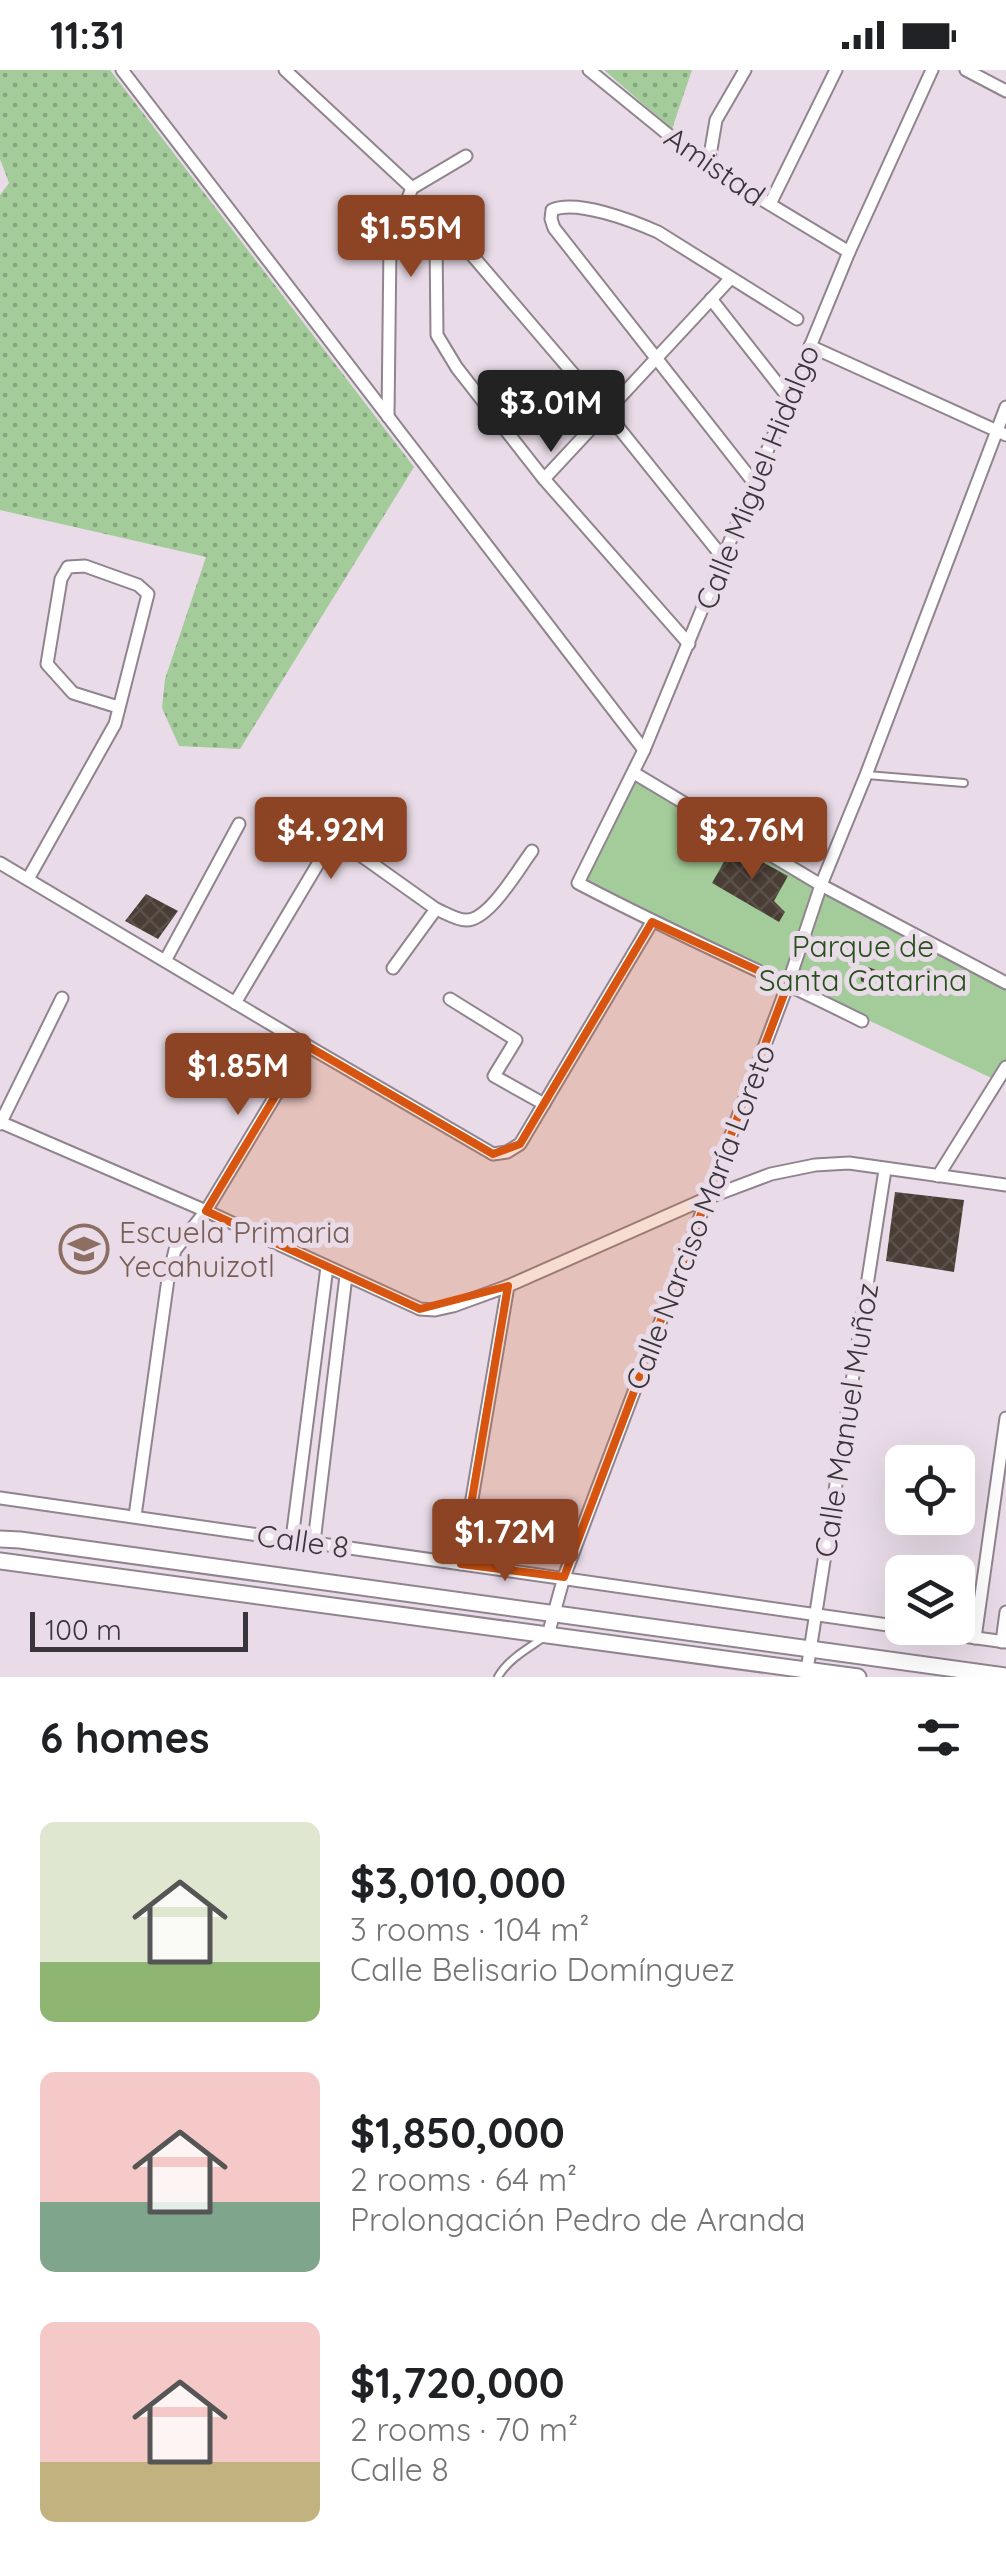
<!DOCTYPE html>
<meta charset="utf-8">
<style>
body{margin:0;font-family:Quicksand,sans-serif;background:#f2f2f2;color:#202124;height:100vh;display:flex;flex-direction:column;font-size:38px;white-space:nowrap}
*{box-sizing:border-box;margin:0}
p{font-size:32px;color:#757577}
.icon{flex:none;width:55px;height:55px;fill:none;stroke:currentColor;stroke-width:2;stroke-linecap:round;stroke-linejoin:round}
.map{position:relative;height:1607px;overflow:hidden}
.drawer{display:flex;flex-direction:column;background:#fff;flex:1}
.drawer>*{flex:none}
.buttons{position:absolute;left:885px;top:1375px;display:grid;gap:20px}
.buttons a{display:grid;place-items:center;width:90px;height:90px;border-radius:15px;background:#fff;box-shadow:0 10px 40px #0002;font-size:50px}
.scale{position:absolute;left:30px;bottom:25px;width:218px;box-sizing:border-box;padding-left:10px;border:5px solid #3a353a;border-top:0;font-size:28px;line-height:35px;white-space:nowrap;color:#3a353a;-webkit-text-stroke:8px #e9dce8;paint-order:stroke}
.price{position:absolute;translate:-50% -85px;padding:0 22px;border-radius:10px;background:#8d4425;color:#fff;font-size:32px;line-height:65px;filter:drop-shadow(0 2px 5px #0008)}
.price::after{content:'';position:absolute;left:50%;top:60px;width:30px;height:22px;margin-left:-15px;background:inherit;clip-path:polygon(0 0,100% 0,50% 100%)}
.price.on{background:#222;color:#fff}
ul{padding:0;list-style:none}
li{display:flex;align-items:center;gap:30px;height:250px;padding:0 40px}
li span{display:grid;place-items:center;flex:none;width:280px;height:200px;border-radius:15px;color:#555}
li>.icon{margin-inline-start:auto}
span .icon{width:120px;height:120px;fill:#fffc;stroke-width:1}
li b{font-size:42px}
h2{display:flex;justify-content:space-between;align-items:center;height:120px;padding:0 40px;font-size:42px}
.status{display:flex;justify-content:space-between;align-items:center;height:70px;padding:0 50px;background:#fff;direction:ltr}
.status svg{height:28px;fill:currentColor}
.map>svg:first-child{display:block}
.grass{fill:url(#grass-dots)}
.green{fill:#a4cc9a}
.building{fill:url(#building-cross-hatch)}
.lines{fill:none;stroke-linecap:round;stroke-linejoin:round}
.lane-casing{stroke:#90848f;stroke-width:10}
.street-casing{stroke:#90848f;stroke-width:15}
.secondary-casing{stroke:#90848f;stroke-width:19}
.lane{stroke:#fff;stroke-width:6}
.street{stroke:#fff;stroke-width:11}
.secondary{stroke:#fff;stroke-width:15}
.marked{fill:#d75511;fill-opacity:0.2;stroke:#d75511;stroke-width:8;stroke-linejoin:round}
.labels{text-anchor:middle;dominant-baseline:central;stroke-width:10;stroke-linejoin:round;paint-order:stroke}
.street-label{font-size:30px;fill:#3a353a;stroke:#e9dce8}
.park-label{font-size:30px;fill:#255019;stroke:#e9dce8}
.education-label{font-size:30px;fill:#785e54;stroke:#e9dce8;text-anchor:start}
</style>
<div class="status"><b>11:31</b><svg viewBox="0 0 49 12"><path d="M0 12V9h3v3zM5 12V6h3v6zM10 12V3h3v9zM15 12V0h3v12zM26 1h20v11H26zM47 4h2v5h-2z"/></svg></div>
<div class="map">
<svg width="1006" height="1607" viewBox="0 0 1006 1607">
<defs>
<pattern id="grass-dots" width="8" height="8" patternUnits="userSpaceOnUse" patternTransform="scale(2.5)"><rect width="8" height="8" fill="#a4cc9a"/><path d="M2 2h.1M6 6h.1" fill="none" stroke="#87a67f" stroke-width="1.8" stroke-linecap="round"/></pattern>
<pattern id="building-cross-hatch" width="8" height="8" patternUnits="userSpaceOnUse" patternTransform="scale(2.5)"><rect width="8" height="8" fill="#493d35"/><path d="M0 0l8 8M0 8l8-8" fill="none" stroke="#5b514a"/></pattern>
</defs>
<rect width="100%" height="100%" fill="#e9dce8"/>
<g class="grass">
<polygon points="0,0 110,0 414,397 240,679 179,676 162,638 165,609 206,487 0,440 0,125 9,113 0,89"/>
<polygon points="604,0 692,0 672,59"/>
</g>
<g class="green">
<polygon points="631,710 824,813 788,910 579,813"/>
<polygon points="825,816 1006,917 1006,999 998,1011 789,913"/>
</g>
<g class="building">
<polygon points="733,776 788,806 774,831 785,842 779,852 712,813"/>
<polygon points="146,824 178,841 158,869 125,851"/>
<polygon points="868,897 876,900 878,911 869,915 861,911 860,901"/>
<polygon points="895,1122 964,1130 954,1202 886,1191"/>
</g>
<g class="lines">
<g class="lane-casing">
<g id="lane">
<polyline points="867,705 964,713"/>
<path d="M498 1607C508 1589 529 1578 546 1566"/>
</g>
</g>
<g class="street-casing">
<g id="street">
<polyline points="122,0 644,680"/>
<polyline points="285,0 412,118"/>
<polyline points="589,0 708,97 849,182"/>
<polyline points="966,0 1006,21"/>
<polyline points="708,97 716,50 745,0"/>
<polyline points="770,134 836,0"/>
<polyline points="711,229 788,327"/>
<polyline points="810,276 1006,365"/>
<polyline points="388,347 390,174 412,118 466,86"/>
<polyline points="544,409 731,208"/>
<path d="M755 414 554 158 551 149 552 140C577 129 633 151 658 162L797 249"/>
<polyline points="689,574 544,409 457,298 437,265 436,169 441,162 447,160 454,164 606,342 724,489"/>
<polyline points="634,703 821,815 1006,913"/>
<polyline points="0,793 306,975 493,1084 507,1082 520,1074 652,852"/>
<polyline points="28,809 115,654 148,524 138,515 85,496 68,497 61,509 47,594 73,623 118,637"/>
<path d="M436 839C446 843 456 850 466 850 489 851 519 798 532 781"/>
<polyline points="165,891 239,754"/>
<polyline points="450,929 516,970 494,1006 544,1034"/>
<polyline points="235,933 328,777 335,772 345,772 363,787 436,839 393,898"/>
<path d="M862 951C768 904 671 862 578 813L644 680 849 182 932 0"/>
<polyline points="0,1052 206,1141 420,1239 435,1240 453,1236 508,1216 707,1128 771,1104 815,1095 849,1093 1006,1115"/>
<polyline points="0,1054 62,928"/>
<polyline points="938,1106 1006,997"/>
<polyline points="0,1428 902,1557"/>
<polyline points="135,1446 168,1209 175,1180 206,1141 306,975"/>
<polyline points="292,1469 327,1197"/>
<polyline points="314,1472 346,1206"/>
<polyline points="461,1494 508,1216"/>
<polyline points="905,1558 1006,1572"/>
<polyline points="548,1565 564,1507 788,914 821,815 866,705 1006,337"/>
<polyline points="975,1568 1006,1348"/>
<polyline points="1002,1572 1006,1542"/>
<polyline points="807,1600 885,1100"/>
</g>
</g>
<g class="secondary-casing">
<g id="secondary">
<polyline points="0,1469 20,1470 1006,1606"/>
<polyline points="0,1491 858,1607"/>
</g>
</g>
<use href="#lane" class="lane"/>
<use href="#street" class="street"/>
<use href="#secondary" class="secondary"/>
</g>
<path class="marked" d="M652 852 788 914 564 1507 461 1494 508 1216 420 1239 206 1141 306 975 493 1084 520 1074Z"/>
<defs>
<g id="school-ring" transform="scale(2.5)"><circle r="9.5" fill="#e9dce8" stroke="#8d6e63" stroke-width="1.5"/><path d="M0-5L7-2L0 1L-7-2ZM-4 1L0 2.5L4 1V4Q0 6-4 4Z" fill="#8d6e63"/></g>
</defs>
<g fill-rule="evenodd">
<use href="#school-ring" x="84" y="1179"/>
</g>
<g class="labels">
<g class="street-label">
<text transform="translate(715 96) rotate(35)">Amistad</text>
<text transform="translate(757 407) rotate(-68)">Calle Miguel Hidalgo</text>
<text transform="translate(700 1147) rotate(-69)">Calle Narciso María Loreto</text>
<text transform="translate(846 1350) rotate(-81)">Calle Manuel Muñoz</text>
<text transform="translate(303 1471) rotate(8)">Calle 8</text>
</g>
<g class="park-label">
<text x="863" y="876">Parque de<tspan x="863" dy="34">Santa Catarina</tspan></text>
</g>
<g class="education-label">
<text x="119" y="1162">Escuela Primaria<tspan x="119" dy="34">Yecahuizotl</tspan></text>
</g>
</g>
</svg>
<div class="buttons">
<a><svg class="icon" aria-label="locate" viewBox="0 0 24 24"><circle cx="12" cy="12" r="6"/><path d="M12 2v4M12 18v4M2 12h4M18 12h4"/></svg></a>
<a><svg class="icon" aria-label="layers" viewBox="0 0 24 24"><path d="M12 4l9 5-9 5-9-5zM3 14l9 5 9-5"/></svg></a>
</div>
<div class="scale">100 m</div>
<b class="price" style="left:411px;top:210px">$1.55M</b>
<b class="price on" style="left:551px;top:385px">$3.01M</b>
<b class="price" style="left:331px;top:812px">$4.92M</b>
<b class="price" style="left:752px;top:812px">$2.76M</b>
<b class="price" style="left:238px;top:1048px">$1.85M</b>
<b class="price" style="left:505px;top:1514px">$1.72M</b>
</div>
<section class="drawer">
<h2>6 homes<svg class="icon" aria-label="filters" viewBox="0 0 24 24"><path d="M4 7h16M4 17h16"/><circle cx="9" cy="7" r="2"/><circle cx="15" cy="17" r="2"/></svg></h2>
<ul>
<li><span style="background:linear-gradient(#dfe7d0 70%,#8fb573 0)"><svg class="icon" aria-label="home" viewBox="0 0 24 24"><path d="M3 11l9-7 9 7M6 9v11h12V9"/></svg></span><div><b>$3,010,000</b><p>3 rooms · 104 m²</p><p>Calle Belisario Domínguez</p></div></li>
<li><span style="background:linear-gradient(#f6c9c9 65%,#7fa58c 0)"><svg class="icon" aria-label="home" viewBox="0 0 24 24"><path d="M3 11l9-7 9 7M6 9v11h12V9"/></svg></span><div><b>$1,850,000</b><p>2 rooms · 64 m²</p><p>Prolongación Pedro de Aranda</p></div></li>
<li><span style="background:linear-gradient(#f6c9c9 70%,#c2b280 0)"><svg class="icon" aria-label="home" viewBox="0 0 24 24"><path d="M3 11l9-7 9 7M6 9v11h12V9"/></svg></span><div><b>$1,720,000</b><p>2 rooms · 70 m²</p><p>Calle 8</p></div></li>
</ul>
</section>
